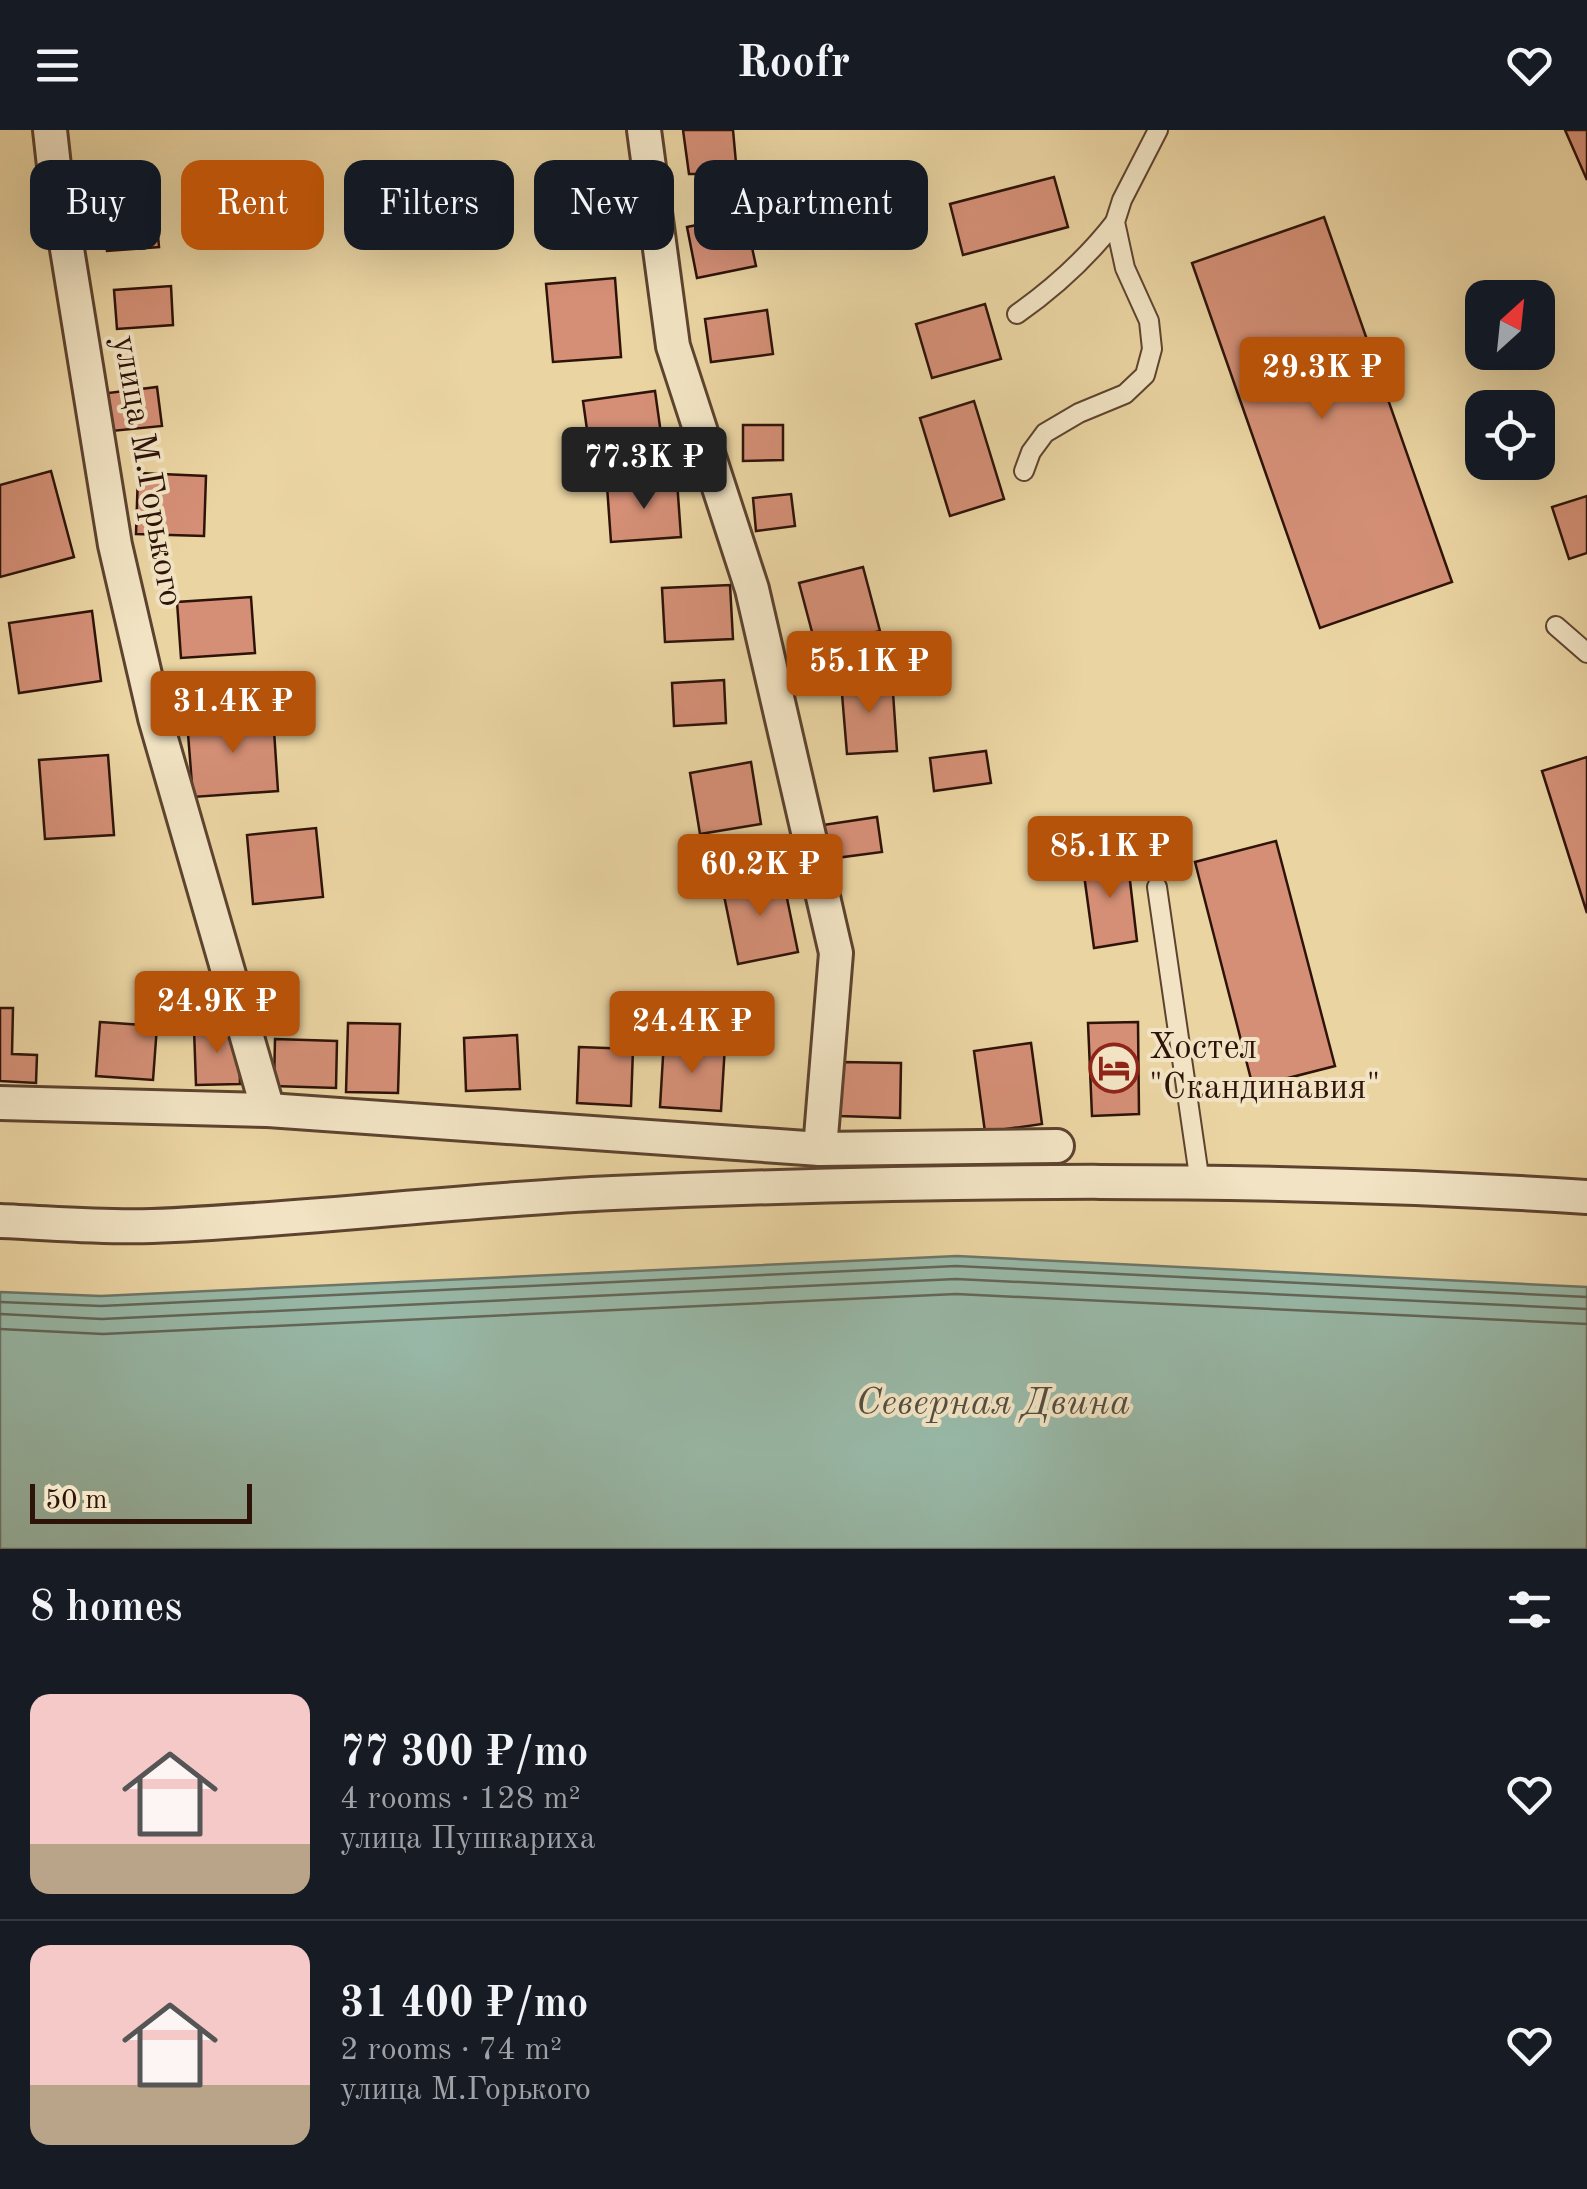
<!DOCTYPE html>
<meta charset="utf-8">
<style>
body{margin:0;font-family:"Old Standard TT",serif;background:#242831;color:#f1f3f6;height:100vh;display:flex;flex-direction:column;font-size:38px;white-space:nowrap}
*{box-sizing:border-box;margin:0}
p{font-size:32px;color:#9ea1a6}
.icon{flex:none;width:55px;height:55px;fill:none;stroke:currentColor;stroke-width:2;stroke-linecap:round;stroke-linejoin:round}
.map{position:relative;height:1419px;overflow:hidden}
.panel{display:flex;flex-direction:column;background:#171b24;flex:1}
.panel>*{flex:none}
.banner{position:absolute;left:30px;top:30px;width:1000px;height:90px;display:flex;gap:20px}
.needle{width:65px;rotate:27deg}
.controls{position:absolute;left:1465px;top:150px;display:grid;gap:20px}
.controls a{display:grid;place-items:center;width:90px;height:90px;border-radius:20px;background:#171b24;box-shadow:0 10px 40px #0002;font-size:50px}
.scale{position:absolute;left:30px;bottom:25px;width:222px;box-sizing:border-box;padding-left:10px;border:5px solid #2e1309;border-top:0;font-size:28px;line-height:35px;white-space:nowrap;color:#2e1309;-webkit-text-stroke:8px #f1e3c3;paint-order:stroke}
.price{position:absolute;translate:-50% -85px;padding:0 22px;border-radius:10px;background:#b45309;color:#fff;font-size:32px;line-height:65px;filter:drop-shadow(0 2px 5px #0008)}
.price::after{content:'';position:absolute;left:50%;top:60px;width:30px;height:22px;margin-left:-15px;background:inherit;clip-path:polygon(0 0,100% 0,50% 100%)}
.price.on{background:#222;color:#fff}
ul{padding:0;list-style:none}
li{display:flex;align-items:center;gap:30px;height:250px;padding:0 30px}
li+li{border-top:2px solid #363941}
li span{display:grid;place-items:center;flex:none;width:280px;height:200px;border-radius:20px;color:#555}
li>.icon{margin-inline-start:auto}
span .icon{width:120px;height:120px;fill:#fffc;stroke-width:1}
li b{font-size:42px}
h2{display:flex;justify-content:space-between;align-items:center;height:120px;padding:0 30px;font-size:42px}
.tag{padding:0 35px;border-radius:20px;background:#171b24;box-shadow:0 10px 40px #0002;font-size:35px;line-height:90px}
.tag.on{background:#b45309;color:#fff}
header{display:flex;justify-content:space-between;align-items:center;height:130px;padding:0 30px;background:#171b24;font-size:45px;font-weight:700}
.map>svg:first-child{display:block}
.water{fill:#98b8a7;stroke:#6e7668;stroke-width:2.5}
.lines{fill:none;stroke-linecap:round;stroke-linejoin:round}
.shore{stroke:#636658;stroke-width:2.5}
.building{fill:#d48f76;stroke:#2e1309;stroke-width:2.5}
.lane-casing{stroke:#5d432f;stroke-width:22}
.street-casing{stroke:#5d432f;stroke-width:38}
.lane{stroke:#f1e3c3;stroke-width:18}
.street{stroke:#f1e3c3;stroke-width:32}
.labels{text-anchor:middle;dominant-baseline:central;stroke-width:8;stroke-linejoin:round;paint-order:stroke}
.street-label{font-size:35px;fill:#2e1309;stroke:#f1e3c3}
.poi-label{font-size:35px;fill:#2e1309;stroke:#f1e3c3;text-anchor:start}
.water-label{font-size:38px;font-style:italic;fill:#534d40;stroke:#f1e3c3}
</style>
<header><svg class="icon" aria-label="menu" viewBox="0 0 24 24"><path d="M4 6h16M4 12h16M4 18h16"/></svg>Roofr<svg class="icon" aria-label="heart" viewBox="0 0 24 24"><path d="M12 20l-8-8c-3-5 5-10 8-4 3-6 11-1 8 4z"/></svg></header>
<div class="map">
<svg width="1587" height="1419" viewBox="0 0 1587 1419">
<rect width="100%" height="100%" fill="#ead4a2"/>
<filter id="stains"><feTurbulence type="fractalNoise" baseFrequency=".002" numOctaves="4"/><feColorMatrix values="0 0 0 0 .2 0 0 0 0 .09 0 0 0 0 .02 0 0 0 .5 -.17"/></filter>
<radialGradient id="worn" r=".72"><stop offset=".6" stop-color="#630" stop-opacity="0"/><stop offset="1" stop-color="#630" stop-opacity=".3"/></radialGradient>
<polygon class="water" points="957,1126 1587,1157 1587,1419 0,1419 0,1162 101,1166"/>
<g class="lines">
<g class="shore">
<polyline points="0,1172 101,1176 956,1136 1587,1167"/>
<polyline points="0,1184 102,1189 956,1149 1587,1179"/>
<polyline points="0,1199 103,1204 956,1164 1587,1194"/>
</g>
</g>
<g class="building">
<polygon points="683,0 733,0 737,44 689,44"/>
<polygon points="1565,0 1587,0 1587,50"/>
<polygon points="1054,47 1068,97 963,125 950,74"/>
<polygon points="154,58 159,117 107,121 102,62"/>
<polygon points="745,85 756,136 697,148 687,97"/>
<polygon points="1324,87 1452,452 1320,498 1192,133"/>
<polygon points="615,148 621,227 553,232 546,154"/>
<polygon points="171,156 173,195 117,199 114,160"/>
<polygon points="985,174 1001,229 932,248 916,194"/>
<polygon points="767,180 773,224 711,232 705,189"/>
<polygon points="157,257 162,296 112,301 108,263"/>
<polygon points="655,261 662,311 590,321 583,271"/>
<polygon points="974,271 1004,369 950,386 920,288"/>
<polygon points="743,295 783,295 783,330 743,331"/>
<polygon points="51,341 74,427 0,447 0,355"/>
<polygon points="138,343 206,346 204,406 136,404"/>
<polygon points="677,351 681,407 611,412 607,356"/>
<polygon points="791,364 795,396 756,401 753,368"/>
<polygon points="1587,366 1587,423 1569,429 1552,377"/>
<polygon points="863,437 880,501 816,517 799,453"/>
<polygon points="730,455 733,509 665,512 662,458"/>
<polygon points="251,467 255,523 181,528 177,472"/>
<polygon points="92,481 101,551 19,563 9,493"/>
<polygon points="892,548 897,621 847,624 841,552"/>
<polygon points="724,550 726,593 674,596 672,553"/>
<polygon points="273,585 278,661 193,667 187,591"/>
<polygon points="986,621 991,653 934,661 930,628"/>
<polygon points="108,625 114,705 45,709 39,630"/>
<polygon points="1587,627 1587,783 1542,641"/>
<polygon points="751,632 761,694 700,704 690,643"/>
<polygon points="877,687 882,722 828,729 823,695"/>
<polygon points="316,698 323,767 253,774 247,705"/>
<polygon points="1276,711 1335,936 1253,957 1195,732"/>
<polygon points="1127,725 1137,811 1094,818 1082,730"/>
<polygon points="782,744 798,822 738,834 722,756"/>
<polygon points="0,878 13,878 12,924 37,925 36,953 0,951"/>
<polygon points="100,892 157,896 153,950 96,946"/>
<polygon points="1138,892 1139,984 1092,986 1088,893"/>
<polygon points="348,893 400,894 398,963 346,962"/>
<polygon points="239,898 240,954 196,955 194,899"/>
<polygon points="517,905 520,959 466,961 464,908"/>
<polygon points="275,909 337,911 336,958 274,956"/>
<polygon points="664,910 725,915 721,981 660,977"/>
<polygon points="1031,913 1042,994 985,1002 974,921"/>
<polygon points="579,917 633,919 631,976 577,973"/>
<polygon points="841,932 901,933 900,988 840,986"/>
</g>
<g class="lines">
<g class="lane-casing">
<g id="lane">
<path d="M1017 184C1054 158 1087 128 1115 92"/>
<polyline points="1024,341 1031,322 1045,303 1079,283 1125,264 1145,245 1152,219 1149,191 1125,138 1115,92 1122,70 1158,0"/>
<polyline points="1556,496 1587,523"/>
<polyline points="1157,757 1200,1053"/>
</g>
</g>
<g class="street-casing">
<g id="street">
<polyline points="50,0 55,45 115,415 155,588 268,980"/>
<polyline points="644,0 673,216 752,459 836,823 820,1019"/>
<polyline points="0,973 268,980 820,1019 1057,1016"/>
<path d="M0 1091C50 1093 102 1098 152 1096 306 1090 459 1070 613 1063 938 1049 1263 1046 1587 1067"/>
</g>
</g>
<use href="#lane" class="lane"/>
<use href="#street" class="street"/>
</g>
<defs>
<g id="hotel-ring" transform="scale(2.5)"><circle r="9.5" fill="#f1e3c3" stroke="#8f2418" stroke-width="1.5"/><path d="M-6-4.5h1.5V1H6V5H4.5V3h-9V5H-6ZM-4 0a1.8 1.8 0 1 1 3.6 0ZM.5 0V-2.5h3Q6-2.5 6 0Z" fill="#8f2418"/></g>
</defs>
<g fill-rule="evenodd">
<use href="#hotel-ring" x="1114" y="938"/>
</g>
<g class="labels">
<g class="street-label">
<text transform="translate(147 341) rotate(80)">улица М.Горького</text>
</g>
<g class="poi-label">
<text x="1149" y="918">Хостел<tspan x="1149" dy="40">"Скандинавия"</tspan></text>
</g>
<g class="water-label">
<text x="993" y="1274">Северная Двина</text>
</g>
</g>
<rect width="100%" height="100%" filter="url(#stains)"/>
<rect width="100%" height="100%" fill="url(#worn)"/>
</svg>
<div class="controls">
<a><svg class="needle" viewBox="-14 -14 28 28"><path d="M0-13l5 13h-10z" fill="#e53935"/><path d="M0 13l5-13h-10z" fill="#9ea1a6"/></svg></a>
<a><svg class="icon" aria-label="locate" viewBox="0 0 24 24"><circle cx="12" cy="12" r="6"/><path d="M12 2v4M12 18v4M2 12h4M18 12h4"/></svg></a>
</div>
<div class="scale">50 m</div>
<b class="price" style="left:1322px;top:292px">29.3K ₽</b>
<b class="price on" style="left:644px;top:382px">77.3K ₽</b>
<b class="price" style="left:869px;top:586px">55.1K ₽</b>
<b class="price" style="left:233px;top:626px">31.4K ₽</b>
<b class="price" style="left:1110px;top:771px">85.1K ₽</b>
<b class="price" style="left:760px;top:789px">60.2K ₽</b>
<b class="price" style="left:217px;top:926px">24.9K ₽</b>
<b class="price" style="left:692px;top:946px">24.4K ₽</b>
<div class="banner">
<a class="tag">Buy</a>
<a class="tag on">Rent</a>
<a class="tag">Filters</a>
<a class="tag">New</a>
<a class="tag">Apartment</a>
</div>
</div>
<section class="panel">
<h2>8 homes<svg class="icon" aria-label="filters" viewBox="0 0 24 24"><path d="M4 7h16M4 17h16"/><circle cx="9" cy="7" r="2"/><circle cx="15" cy="17" r="2"/></svg></h2>
<ul>
<li><span style="background:linear-gradient(#f6c9c9 75%,#b9a48a 0)"><svg class="icon" aria-label="home" viewBox="0 0 24 24"><path d="M3 11l9-7 9 7M6 9v11h12V9"/></svg></span><div><b>77 300 ₽/mo</b><p>4 rooms · 128 m²</p><p>улица Пушкариха</p></div><svg class="icon" aria-label="heart" viewBox="0 0 24 24"><path d="M12 20l-8-8c-3-5 5-10 8-4 3-6 11-1 8 4z"/></svg></li>
<li><span style="background:linear-gradient(#f6c9c9 70%,#b9a48a 0)"><svg class="icon" aria-label="home" viewBox="0 0 24 24"><path d="M3 11l9-7 9 7M6 9v11h12V9"/></svg></span><div><b>31 400 ₽/mo</b><p>2 rooms · 74 m²</p><p>улица М.Горького</p></div><svg class="icon" aria-label="heart" viewBox="0 0 24 24"><path d="M12 20l-8-8c-3-5 5-10 8-4 3-6 11-1 8 4z"/></svg></li>
</ul>
</section>
